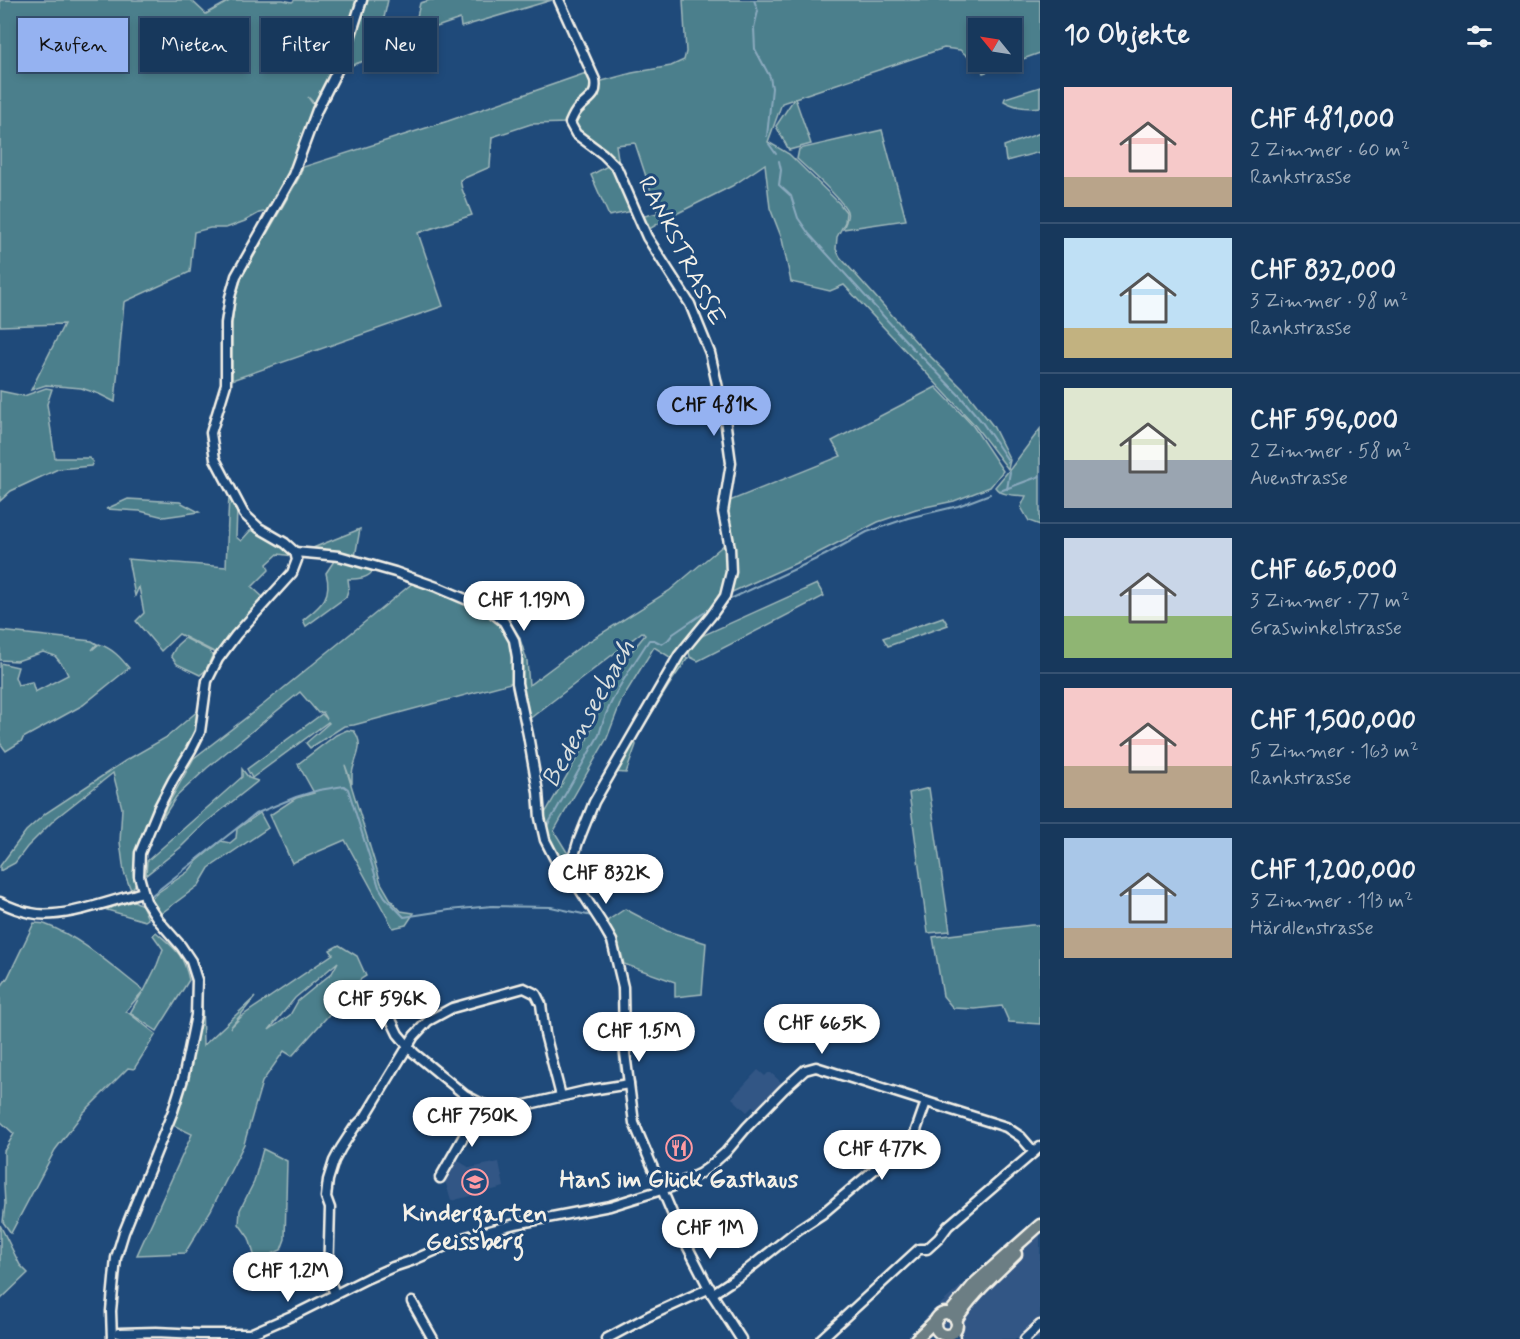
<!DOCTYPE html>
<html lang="de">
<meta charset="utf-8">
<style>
body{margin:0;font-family:Mynerve,sans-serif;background:#203f62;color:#f1f3f6;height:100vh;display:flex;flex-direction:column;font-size:22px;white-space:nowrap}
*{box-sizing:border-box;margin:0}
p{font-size:20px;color:#9eacbb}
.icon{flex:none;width:33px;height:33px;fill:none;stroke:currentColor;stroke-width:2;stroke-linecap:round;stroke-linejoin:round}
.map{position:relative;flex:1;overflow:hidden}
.details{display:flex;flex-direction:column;background:#17385c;width:480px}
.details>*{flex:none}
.banner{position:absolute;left:18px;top:18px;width:570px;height:54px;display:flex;gap:12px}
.needle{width:39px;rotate:300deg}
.tools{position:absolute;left:968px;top:18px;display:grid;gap:12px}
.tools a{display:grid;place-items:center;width:54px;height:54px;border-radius:0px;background:#17385c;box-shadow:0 3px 9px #0003,0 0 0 2px #365272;font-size:30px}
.price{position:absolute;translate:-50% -51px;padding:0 14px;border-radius:21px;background:#fff;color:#222;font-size:20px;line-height:39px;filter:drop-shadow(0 2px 3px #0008)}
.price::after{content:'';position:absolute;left:50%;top:36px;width:18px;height:14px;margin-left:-9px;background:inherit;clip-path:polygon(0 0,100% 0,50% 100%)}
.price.selected{background:#95b2f1;color:#111}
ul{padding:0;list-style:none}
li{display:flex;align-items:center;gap:18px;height:150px;padding:0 24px}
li+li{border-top:2px solid #365272}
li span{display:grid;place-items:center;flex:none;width:168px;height:120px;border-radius:0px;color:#555}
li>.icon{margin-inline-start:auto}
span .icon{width:72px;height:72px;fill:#fffc;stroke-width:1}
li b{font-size:26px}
h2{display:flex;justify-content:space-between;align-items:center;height:72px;padding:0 24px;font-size:26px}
.tag{padding:0 21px;border-radius:0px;background:#17385c;box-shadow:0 3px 9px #0003,0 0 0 2px #365272;font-size:21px;line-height:54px}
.tag.selected{background:#95b2f1;color:#111}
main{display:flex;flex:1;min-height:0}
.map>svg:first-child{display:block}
.built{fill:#335685}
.green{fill:#4b7f8c;stroke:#a0b8ba;stroke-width:1.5;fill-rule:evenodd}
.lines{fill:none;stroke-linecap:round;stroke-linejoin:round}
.stream{stroke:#8baabe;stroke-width:2}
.minor-casing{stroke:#f4f1e8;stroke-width:13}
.major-casing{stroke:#f4f1e8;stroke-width:15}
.minor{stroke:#1f4a7a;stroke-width:8}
.major{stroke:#6c7e84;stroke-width:10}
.labels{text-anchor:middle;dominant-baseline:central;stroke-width:6;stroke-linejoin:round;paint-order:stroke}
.street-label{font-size:24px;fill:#f4f1e8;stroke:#1f4a7a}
.poi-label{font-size:24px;font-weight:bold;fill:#f4f1e8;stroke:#1f4a7a}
.water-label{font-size:26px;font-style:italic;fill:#dadfde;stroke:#1f4a7a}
</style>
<main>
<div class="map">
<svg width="1040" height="1339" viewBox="0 0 1040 1339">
<rect width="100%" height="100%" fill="#1f4a7a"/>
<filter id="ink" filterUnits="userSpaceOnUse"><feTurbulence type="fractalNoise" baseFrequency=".0167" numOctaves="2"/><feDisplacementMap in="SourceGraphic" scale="12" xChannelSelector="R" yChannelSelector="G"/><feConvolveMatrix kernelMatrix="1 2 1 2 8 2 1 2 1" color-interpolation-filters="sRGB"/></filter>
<g filter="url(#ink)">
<g class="built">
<polygon points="758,1070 765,1076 768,1073 771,1073 782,1083 757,1110 753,1106 747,1112 732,1098"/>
<polygon points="455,1159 470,1168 499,1162 504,1187 451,1201 444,1177"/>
<polygon points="1040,1216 1040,1339 937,1339 925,1318"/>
</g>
<g class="green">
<polygon points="0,0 191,0 206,14 231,0 283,0 292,2 295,0 359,0 341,56 316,105 308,97 317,110 274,210 259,213 245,221 226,228 210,228 194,232 190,272 124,302 115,402 99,394 81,388 46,385 31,390 64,324 0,326"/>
<polygon points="368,0 388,0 377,49 388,53 346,67"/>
<polygon points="430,0 552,0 461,27 460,19 413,35 420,3"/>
<path d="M683 0H1040V53L983 73 979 62H1011V28H978V58L972 60 960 50 944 48 795 98 811 144 789 150 776 126 794 99 782 103 768 142 789 154 839 203 846 212 845 222 837 237 836 249 840 257 916 342 968 394 993 426 1010 460 1008 469 973 423 844 285 830 291 791 282 782 239 770 208 765 164 732 186 668 218 646 231 640 217 658 213 635 143 616 145 619 165 577 132 572 123C574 119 576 114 580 110 589 100 601 97 598 82L632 73 671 66 684 60 686 52Z"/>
<polygon points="589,72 594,87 567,123 531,124 492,137 490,167 460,180 462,189 472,215 418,233 443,306 232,380 232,324 235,298 242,277 299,178 303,167 448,121"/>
<path d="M1040 87V107C1027 109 1016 108 1004 101L1005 98Z"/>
<path d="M882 130 906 220 843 229C845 224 849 217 847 211 843 201 807 168 797 159L799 149Z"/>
<polygon points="1040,133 1040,152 1006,161 1004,146"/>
<polygon points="611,164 633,211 609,216 591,175"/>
<polygon points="936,387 973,426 1003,471 990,487 954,501 916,509 878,522 814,555 732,592 728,588 725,511 727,502 841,456 832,441"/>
<polygon points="46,388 52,389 47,404 55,458 89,458 93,462 91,466 58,469 11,491 0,501 0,391 24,396"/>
<path d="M1040 429V525L1029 521 1021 507 1026 496C1015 495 1001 496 995 487L1011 468Z"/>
<polygon points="229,495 237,509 236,537 241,541 250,531 257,530 284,544 294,556 278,554 267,564 269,570 252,587 264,598 228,639 227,637 216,653 179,634 161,651 136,621 144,613 139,587 135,596 128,559 226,567"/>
<polygon points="128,499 180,502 199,512 164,517 140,511 106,509"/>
<polygon points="360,529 355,557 308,550"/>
<path d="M726 543C726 554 729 566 726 576 718 609 694 634 673 659L654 647 622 699 607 738 554 831 570 857 571 877C554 860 547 841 543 817L585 744 600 707 631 652 645 635 642 632 528 720 520 683 519 657 503 618 505 614 519 636 527 661 529 685 580 647 669 591Z"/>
<path d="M338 558 374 569C369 579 358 579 348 579L349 587 346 597 306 626 303 620C320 606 333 598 326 573L334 561Z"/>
<path d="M414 582C435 589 487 607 501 624 505 628 508 635 511 640 516 652 514 668 514 682L354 725 344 726 310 748 306 743 329 723 328 722 252 778 247 769 322 714 327 719 323 712 318 713 300 692 207 768 176 797 162 819 165 810 194 758 264 704Z"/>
<polygon points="817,584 824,596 698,661 690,657 688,647 695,639"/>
<polygon points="943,617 948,625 888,646 883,638"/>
<path d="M0 631 92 641 97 644 92 650 99 644C113 649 120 657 129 668L83 705 23 738 22 741 6 751 0 743V663L18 667 15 677 18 685 32 682 35 692 68 675 64 667 55 656 43 652 17 661 0 660Z"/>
<polygon points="185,638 210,651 212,656 206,670 200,675 177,664 171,656 177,645"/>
<polygon points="681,656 688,658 673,679 635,740 636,745 626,773 613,772"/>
<polygon points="199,710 197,732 138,852 133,873 136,884 131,890 124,872 120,842 122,808 113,773 56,818 27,847 15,863 0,871 0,866 26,831 46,813 125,761 167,737"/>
<path d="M347 730 354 731C366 746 354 758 352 774 352 778 352 781 352 784L345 765 381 883 391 900 401 911 414 913 406 925 393 928 345 840 292 863 270 815 296 798 314 793 298 764 336 735Z"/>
<polygon points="242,769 249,778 258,781 204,824 180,848 146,875 147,861 242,777"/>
<polygon points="929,788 950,931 928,933 909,793"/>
<polygon points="260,813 268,828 209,868 199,885 159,915 149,901 157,893 189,871 196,862 221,841 230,843 236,838 237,829"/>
<polygon points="134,901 142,905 148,919 145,921 107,910 111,907"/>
<polygon points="625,909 667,931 706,943 702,994 675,997 675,982 624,964 621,952 604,923"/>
<path d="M34 923C38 923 43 923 47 925 82 938 114 968 144 991L157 965 163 949 153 935 156 932C176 950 183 953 189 980L157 1031 130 1013 143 991 126 1011 156 1034 134 1069 128 1068 83 1113 55 1150 11 1233 3 1222 5 1204 4 1186V1151L14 1134 0 1121V988L8 977Z"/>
<polygon points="1031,925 1040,925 1040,1024 1009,1022 1002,1006 975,1009 953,1008 943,996 933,937"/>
<path d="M339 945 357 956 366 976 361 979 292 1056 284 1051 262 1082 244 1144 211 1210 185 1253 137 1255 192 1134 169 1123 198 1016 202 992 203 1046 255 997 230 1028 242 1016 333 954 330 950ZM338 962 332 973 298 1001 290 1015 269 1030 295 998Z"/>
<polygon points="263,1149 287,1161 285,1239 281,1250 256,1261 249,1238 239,1224 240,1210 254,1182"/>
<polygon points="0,1225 20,1265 28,1273 0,1300"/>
</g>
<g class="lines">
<g class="stream">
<polyline points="754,0 758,11 754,28 755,49 770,77 772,88 767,136"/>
<polyline points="769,144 776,154"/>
<polyline points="779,161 781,170 779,185 791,196 798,218 809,234 915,351"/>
<polyline points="918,353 960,396 982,422 1007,459 1008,462"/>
<polyline points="1007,489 1010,472"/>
<polyline points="1000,491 1040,476"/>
<polyline points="726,601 825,555 867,532 908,518 958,506 990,494"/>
<path d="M546 828 599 735C608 700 629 671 649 640H654L662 644 668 640 673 634 714 606"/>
<polyline points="555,850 565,868"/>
<path d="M577 894C587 909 598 925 606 942 616 964 619 991 619 1015 619 1034 618 1052 621 1071"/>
<polyline points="152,895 255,814 296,797 319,790 344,786 348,789 349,792 379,887 385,897 404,917 449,910 492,906 551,907 592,916"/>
<polyline points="638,1119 662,1179"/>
</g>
<g class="minor-casing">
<g id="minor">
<path d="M559 0 595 80C598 97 588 98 578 109 574 113 572 118 570 123L576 134 603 154 617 168 647 237 690 304 710 353 725 419 731 463 723 512 730 548 731 572 725 596 711 616 679 655 639 724 594 802 578 842 573 859 577 885 601 922 612 941 623 987 624 1045 634 1123 680 1232 712 1294 741 1339"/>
<polyline points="295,552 339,556 395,572 437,587 477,604 489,610 504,622 514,640 517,657 517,683 528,735 538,792 540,818 545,840 560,869 576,884"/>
<path d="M0 902C10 907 20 911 31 913 61 920 113 900 143 892"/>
<polyline points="382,1001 398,1034 414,1053 465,1095 482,1104 496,1108 525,1105 585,1091 629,1084"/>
<polyline points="440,1178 482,1104"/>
<polyline points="335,1294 328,1276 330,1208 326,1197 328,1180 334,1161 341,1148 354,1128 365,1117 414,1036 428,1021 452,1008 524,988 536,994 541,1004 545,1034 561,1096"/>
<polyline points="712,1294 742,1274 799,1229 822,1214 914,1136 926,1102"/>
<polyline points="412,1302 433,1339"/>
<polyline points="954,1332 955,1339"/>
<polyline points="119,1333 156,1332 199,1334 250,1334 296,1314 368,1278 393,1267 411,1261 466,1237 515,1224 610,1206 671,1187 699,1174 709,1167 726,1152 747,1127 784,1089 805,1070 816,1067 1006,1127 1021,1137 1034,1152"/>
<polyline points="946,1335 947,1339"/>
<polyline points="112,1339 111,1311 116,1258 124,1232 173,1111 183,1079 196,1015 197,980 191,961 181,946 159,921 146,901 139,876 140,853 159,807 173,780 191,750 200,732 207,681 218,659 236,635 292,573 297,560 295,552 285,543 259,528 244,514 215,459 211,433 226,384 226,323 230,297 236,276 293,175 317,110 344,57 362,0"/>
<polyline points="606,1339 649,1316 710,1288"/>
<polyline points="821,1339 919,1249 927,1249 939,1238 948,1226 1040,1147"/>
<polyline points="1025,1339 1040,1325"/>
</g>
</g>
<g class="major-casing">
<g id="major">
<circle cx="946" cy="1324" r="11"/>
<polyline points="949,1314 976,1282 1040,1225"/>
<path d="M956 1320C972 1294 995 1275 1016 1254"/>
<polyline points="916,1339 937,1319"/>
</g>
</g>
<use href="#minor" class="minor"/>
<use href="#major" class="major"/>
</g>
</g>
<defs>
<g id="restaurant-ring" transform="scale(1.35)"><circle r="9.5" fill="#1f4a7a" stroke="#ff9aa2" stroke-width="1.5"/><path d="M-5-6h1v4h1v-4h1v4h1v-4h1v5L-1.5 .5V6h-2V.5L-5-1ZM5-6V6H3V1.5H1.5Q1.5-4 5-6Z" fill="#ff9aa2"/></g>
<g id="school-ring" transform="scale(1.35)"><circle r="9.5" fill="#1f4a7a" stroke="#ff9aa2" stroke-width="1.5"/><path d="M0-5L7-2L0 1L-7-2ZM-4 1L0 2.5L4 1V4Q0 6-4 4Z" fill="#ff9aa2"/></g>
</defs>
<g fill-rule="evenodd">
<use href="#restaurant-ring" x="679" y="1148"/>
<use href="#school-ring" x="475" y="1182"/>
</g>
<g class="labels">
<g class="street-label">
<text transform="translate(681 251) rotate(63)">RANKSTRASSE</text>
</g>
<g class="poi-label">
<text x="679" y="1180">Hans im Glück Gasthaus</text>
<text x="475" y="1214">Kindergarten<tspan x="475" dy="28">Geissberg</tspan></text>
</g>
<g class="water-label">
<text transform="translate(589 714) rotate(-61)">Bedenseebach</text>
</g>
</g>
</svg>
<div class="tools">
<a><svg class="needle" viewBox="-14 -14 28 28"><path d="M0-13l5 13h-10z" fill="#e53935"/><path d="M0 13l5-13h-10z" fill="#9eacbb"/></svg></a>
</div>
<b class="price selected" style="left:714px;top:437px">CHF 481K</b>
<b class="price" style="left:524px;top:632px">CHF 1.19M</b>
<b class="price" style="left:606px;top:905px">CHF 832K</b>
<b class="price" style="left:382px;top:1031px">CHF 596K</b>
<b class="price" style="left:822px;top:1055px">CHF 665K</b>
<b class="price" style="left:639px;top:1063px">CHF 1.5M</b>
<b class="price" style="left:472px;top:1148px">CHF 750K</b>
<b class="price" style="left:882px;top:1181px">CHF 477K</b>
<b class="price" style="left:710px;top:1260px">CHF 1M</b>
<b class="price" style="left:288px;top:1303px">CHF 1.2M</b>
<div class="banner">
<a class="tag selected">Kaufen</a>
<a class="tag">Mieten</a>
<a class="tag">Filter</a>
<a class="tag">Neu</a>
</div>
</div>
<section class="details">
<h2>10 Objekte<svg class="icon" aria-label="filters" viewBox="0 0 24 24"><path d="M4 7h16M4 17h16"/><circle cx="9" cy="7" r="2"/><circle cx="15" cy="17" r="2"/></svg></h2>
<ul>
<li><span style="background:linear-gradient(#f6c9c9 75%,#b9a48a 0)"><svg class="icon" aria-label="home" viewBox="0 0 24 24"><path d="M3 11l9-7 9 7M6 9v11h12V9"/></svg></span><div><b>CHF 481,000</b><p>2 Zimmer · 60 m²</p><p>Rankstrasse</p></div></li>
<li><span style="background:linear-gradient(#bfe0f5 75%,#c2b280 0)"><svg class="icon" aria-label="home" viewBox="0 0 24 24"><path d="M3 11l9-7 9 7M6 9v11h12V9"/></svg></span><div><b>CHF 832,000</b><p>3 Zimmer · 98 m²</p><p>Rankstrasse</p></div></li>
<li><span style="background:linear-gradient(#dfe7d0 60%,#9aa5b1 0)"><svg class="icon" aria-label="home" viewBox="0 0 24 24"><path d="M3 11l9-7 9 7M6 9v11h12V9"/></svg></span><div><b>CHF 596,000</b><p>2 Zimmer · 58 m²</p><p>Auenstrasse</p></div></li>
<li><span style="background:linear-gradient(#c9d6e8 65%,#8fb573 0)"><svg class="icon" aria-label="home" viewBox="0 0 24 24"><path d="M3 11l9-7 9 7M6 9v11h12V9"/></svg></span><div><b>CHF 665,000</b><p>3 Zimmer · 77 m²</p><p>Graswinkelstrasse</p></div></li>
<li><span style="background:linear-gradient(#f6c9c9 65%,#b9a48a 0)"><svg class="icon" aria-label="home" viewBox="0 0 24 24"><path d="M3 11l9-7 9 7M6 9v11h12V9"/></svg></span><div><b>CHF 1,500,000</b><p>5 Zimmer · 163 m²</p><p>Rankstrasse</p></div></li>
<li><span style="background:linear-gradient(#a9c7e8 75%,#b9a48a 0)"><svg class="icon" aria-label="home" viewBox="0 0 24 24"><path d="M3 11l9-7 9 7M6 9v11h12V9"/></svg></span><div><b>CHF 1,200,000</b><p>3 Zimmer · 113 m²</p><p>Härdlenstrasse</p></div></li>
</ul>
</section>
</main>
